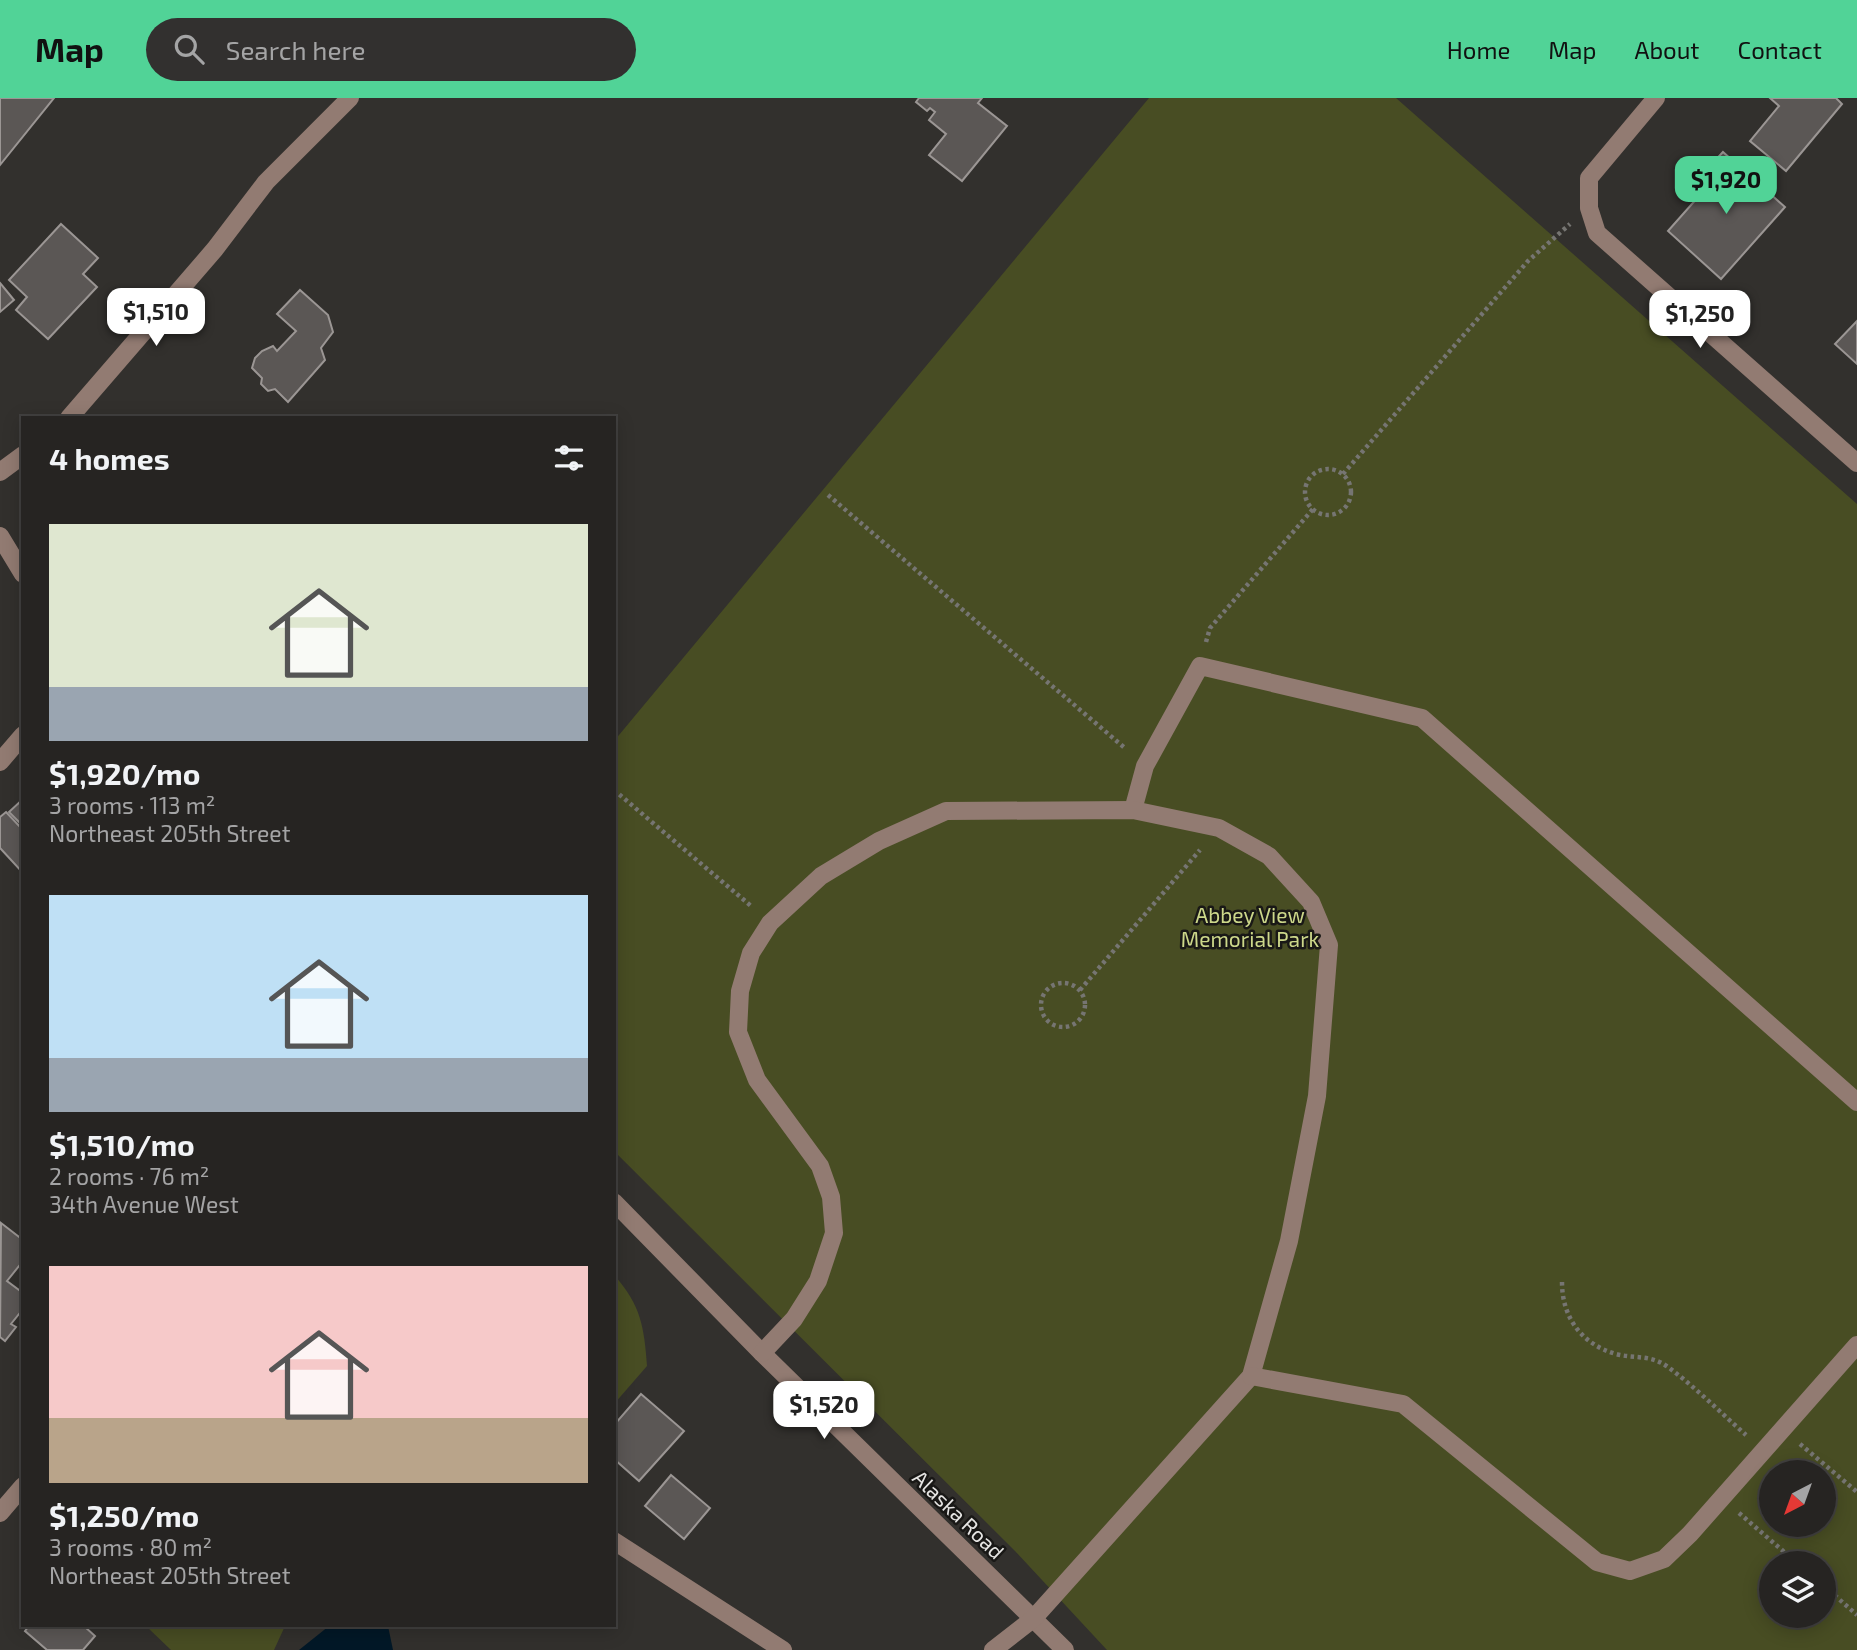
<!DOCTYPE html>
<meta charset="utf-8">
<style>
body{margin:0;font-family:"Exo 2",sans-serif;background:#32302f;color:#f1f3f6;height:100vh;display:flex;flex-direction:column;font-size:26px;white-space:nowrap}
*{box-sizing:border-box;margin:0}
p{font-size:23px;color:#a4a4a5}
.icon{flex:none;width:38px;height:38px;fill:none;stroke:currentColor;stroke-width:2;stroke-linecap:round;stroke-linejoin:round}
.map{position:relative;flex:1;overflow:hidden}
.details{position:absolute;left:21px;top:318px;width:595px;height:1211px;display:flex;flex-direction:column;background:#262422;border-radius:0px;box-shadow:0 4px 18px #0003,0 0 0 2px #424140}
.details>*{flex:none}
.needle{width:46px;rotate:221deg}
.buttons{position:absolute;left:1759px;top:1362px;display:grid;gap:14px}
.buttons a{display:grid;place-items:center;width:77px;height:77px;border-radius:50%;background:#262422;box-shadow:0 4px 18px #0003,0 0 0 2px #424140;font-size:35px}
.price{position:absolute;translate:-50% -60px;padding:0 16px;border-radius:14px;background:#fff;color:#222;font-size:23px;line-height:46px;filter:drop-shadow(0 2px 4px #0008)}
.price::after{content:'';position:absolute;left:50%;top:42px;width:21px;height:16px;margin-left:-10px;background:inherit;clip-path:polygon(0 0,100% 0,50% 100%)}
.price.current{background:#51d397;color:#111}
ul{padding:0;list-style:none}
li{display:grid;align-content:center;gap:14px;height:371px;padding:0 28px}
li span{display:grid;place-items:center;height:217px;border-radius:0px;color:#555}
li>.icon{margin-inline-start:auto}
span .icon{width:126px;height:126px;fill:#fffc;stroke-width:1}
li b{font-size:30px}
h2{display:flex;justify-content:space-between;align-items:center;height:84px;padding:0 28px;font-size:30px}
header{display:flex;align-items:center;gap:42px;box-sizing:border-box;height:98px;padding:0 35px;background:#51d397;color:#111}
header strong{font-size:33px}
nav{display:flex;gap:38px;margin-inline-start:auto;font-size:24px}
.search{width:490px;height:63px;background:#32302f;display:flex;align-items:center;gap:18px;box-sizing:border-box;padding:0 24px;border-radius:38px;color:#a4a4a5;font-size:26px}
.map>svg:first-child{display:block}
.green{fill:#484d23;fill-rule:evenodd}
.water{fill:#021827}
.building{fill:#5b5755;stroke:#9b9694;stroke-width:2}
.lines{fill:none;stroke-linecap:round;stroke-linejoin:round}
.path{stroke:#767572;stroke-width:4.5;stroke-dasharray:3.5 3.5;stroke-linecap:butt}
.minor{stroke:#927b72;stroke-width:18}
.labels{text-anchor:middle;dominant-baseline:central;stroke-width:5;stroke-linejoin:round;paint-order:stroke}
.park-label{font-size:21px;fill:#cdd88a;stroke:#191816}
.street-label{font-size:21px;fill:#e7e6e4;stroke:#191816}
</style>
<header>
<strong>Map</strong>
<div class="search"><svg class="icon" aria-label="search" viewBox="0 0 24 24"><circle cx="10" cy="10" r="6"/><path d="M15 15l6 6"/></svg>Search here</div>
<nav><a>Home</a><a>Map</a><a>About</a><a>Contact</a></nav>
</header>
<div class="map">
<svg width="1857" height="1552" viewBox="0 0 1857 1552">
<rect width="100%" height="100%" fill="#32302d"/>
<g class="green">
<path d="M1149 0H1396L1857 406V1552H1107L1015 1453 614 1053V643ZM1771 1374H1824V1426H1771ZM1771 1465H1824V1517H1771Z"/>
<path d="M614 1177C641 1207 644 1229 647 1268L614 1306Z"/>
<polygon points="146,1528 285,1528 274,1552 171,1552"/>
</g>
<polygon class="water" points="329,1528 388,1528 393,1552 299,1552"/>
<g class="building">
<polygon points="0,0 54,0 0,67"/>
<polygon points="919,0 982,0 978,5 1007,28 962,83 929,57 946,36 929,22 935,14 930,10 927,13 916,4"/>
<polygon points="1770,0 1836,0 1842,6 1786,73 1750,43 1779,8"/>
<polygon points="1723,54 1785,109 1721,181 1668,133 1707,89 1698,81"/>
<polygon points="61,126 98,160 83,176 97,189 48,241 16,212 27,199 9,182"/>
<polygon points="0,185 14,202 0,214"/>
<polygon points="300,192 328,217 333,234 321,250 325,262 288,304 275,291 268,293 261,286 262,280 252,270 255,260 262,253 273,248 277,253 296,233 277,216"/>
<polygon points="1857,223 1857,266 1835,246"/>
<polygon points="23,701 23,728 9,714"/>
<polygon points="6,714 23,732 23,775 0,750 0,719"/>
<polygon points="1,1125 23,1142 23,1163 7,1183 23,1195 23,1211 11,1226 16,1229 5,1243 0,1239"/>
<polygon points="641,1296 684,1333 639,1383 614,1361 614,1327"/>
<polygon points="671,1377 710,1410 684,1441 645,1408"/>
<polygon points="29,1528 84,1528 95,1538 83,1552 47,1552 25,1533"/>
</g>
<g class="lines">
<g class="path">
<circle cx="1328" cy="394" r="23"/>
<polyline points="1343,376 1528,163 1570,126"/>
<polyline points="828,397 1126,651"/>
<polyline points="1206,544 1210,530 1313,411"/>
<polyline points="614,692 751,808"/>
<circle cx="1063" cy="907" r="22"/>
<polyline points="1080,892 1200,752"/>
<path d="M1562 1184C1562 1219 1581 1246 1616 1256 1634 1261 1650 1256 1668 1269 1695 1289 1720 1314 1746 1337"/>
<polyline points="1800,1346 1857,1394"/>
<polyline points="1739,1415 1797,1465"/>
<polyline points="1824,1488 1857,1517"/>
</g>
<g class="minor">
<polyline points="1656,0 1589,80 1589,110 1597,135 1857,365"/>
<polyline points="69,320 215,151 266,84 350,0"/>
<polyline points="0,374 23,357"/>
<polyline points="0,438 23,476"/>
<polyline points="0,664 23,637"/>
<polyline points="1133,712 1145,668 1200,568 1422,620 1857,1004"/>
<polyline points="614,1104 762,1255 1065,1552"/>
<polyline points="762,1255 794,1221 818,1183 834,1135 831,1099 820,1068 757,982 738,934 740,893 751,855 770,825 821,778 879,743 946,713 1133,712 1219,730 1269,758 1311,804 1329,847 1317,998 1289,1143 1251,1278 1033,1521 993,1552"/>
<polyline points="1251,1278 1403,1306 1597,1464 1630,1473 1664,1461 1690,1436 1857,1247"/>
<polyline points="0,1415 23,1388"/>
<polyline points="614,1443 783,1552"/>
</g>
</g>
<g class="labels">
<g class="park-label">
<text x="1250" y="816">Abbey View<tspan x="1250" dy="24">Memorial Park</tspan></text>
</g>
<g class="street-label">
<text transform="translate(959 1416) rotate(44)">Alaska Road</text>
</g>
</g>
</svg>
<div class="buttons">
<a><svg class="needle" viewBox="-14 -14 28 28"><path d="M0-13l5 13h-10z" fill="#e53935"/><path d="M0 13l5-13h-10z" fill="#a4a4a5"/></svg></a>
<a><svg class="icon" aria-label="layers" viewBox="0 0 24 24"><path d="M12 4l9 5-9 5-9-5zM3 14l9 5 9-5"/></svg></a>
</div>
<b class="price current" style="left:1726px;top:118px">$1,920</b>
<b class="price" style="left:156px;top:250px">$1,510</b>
<b class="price" style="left:1700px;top:252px">$1,250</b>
<b class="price" style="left:824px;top:1343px">$1,520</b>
<section class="details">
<h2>4 homes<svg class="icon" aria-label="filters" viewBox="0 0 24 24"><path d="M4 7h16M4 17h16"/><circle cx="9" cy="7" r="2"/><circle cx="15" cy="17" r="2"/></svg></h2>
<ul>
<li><span style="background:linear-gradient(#dfe7d0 75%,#9aa5b1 0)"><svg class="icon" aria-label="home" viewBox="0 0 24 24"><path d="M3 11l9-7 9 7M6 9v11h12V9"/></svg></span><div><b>$1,920/mo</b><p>3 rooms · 113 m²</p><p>Northeast 205th Street</p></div></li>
<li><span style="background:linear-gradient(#bfe0f5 75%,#9aa5b1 0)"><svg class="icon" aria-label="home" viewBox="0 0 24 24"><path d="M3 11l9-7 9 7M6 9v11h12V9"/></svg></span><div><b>$1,510/mo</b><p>2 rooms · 76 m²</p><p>34th Avenue West</p></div></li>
<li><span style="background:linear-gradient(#f6c9c9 70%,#b9a48a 0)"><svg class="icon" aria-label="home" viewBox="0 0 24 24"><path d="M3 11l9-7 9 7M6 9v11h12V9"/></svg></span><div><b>$1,250/mo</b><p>3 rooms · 80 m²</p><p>Northeast 205th Street</p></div></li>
</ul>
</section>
</div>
